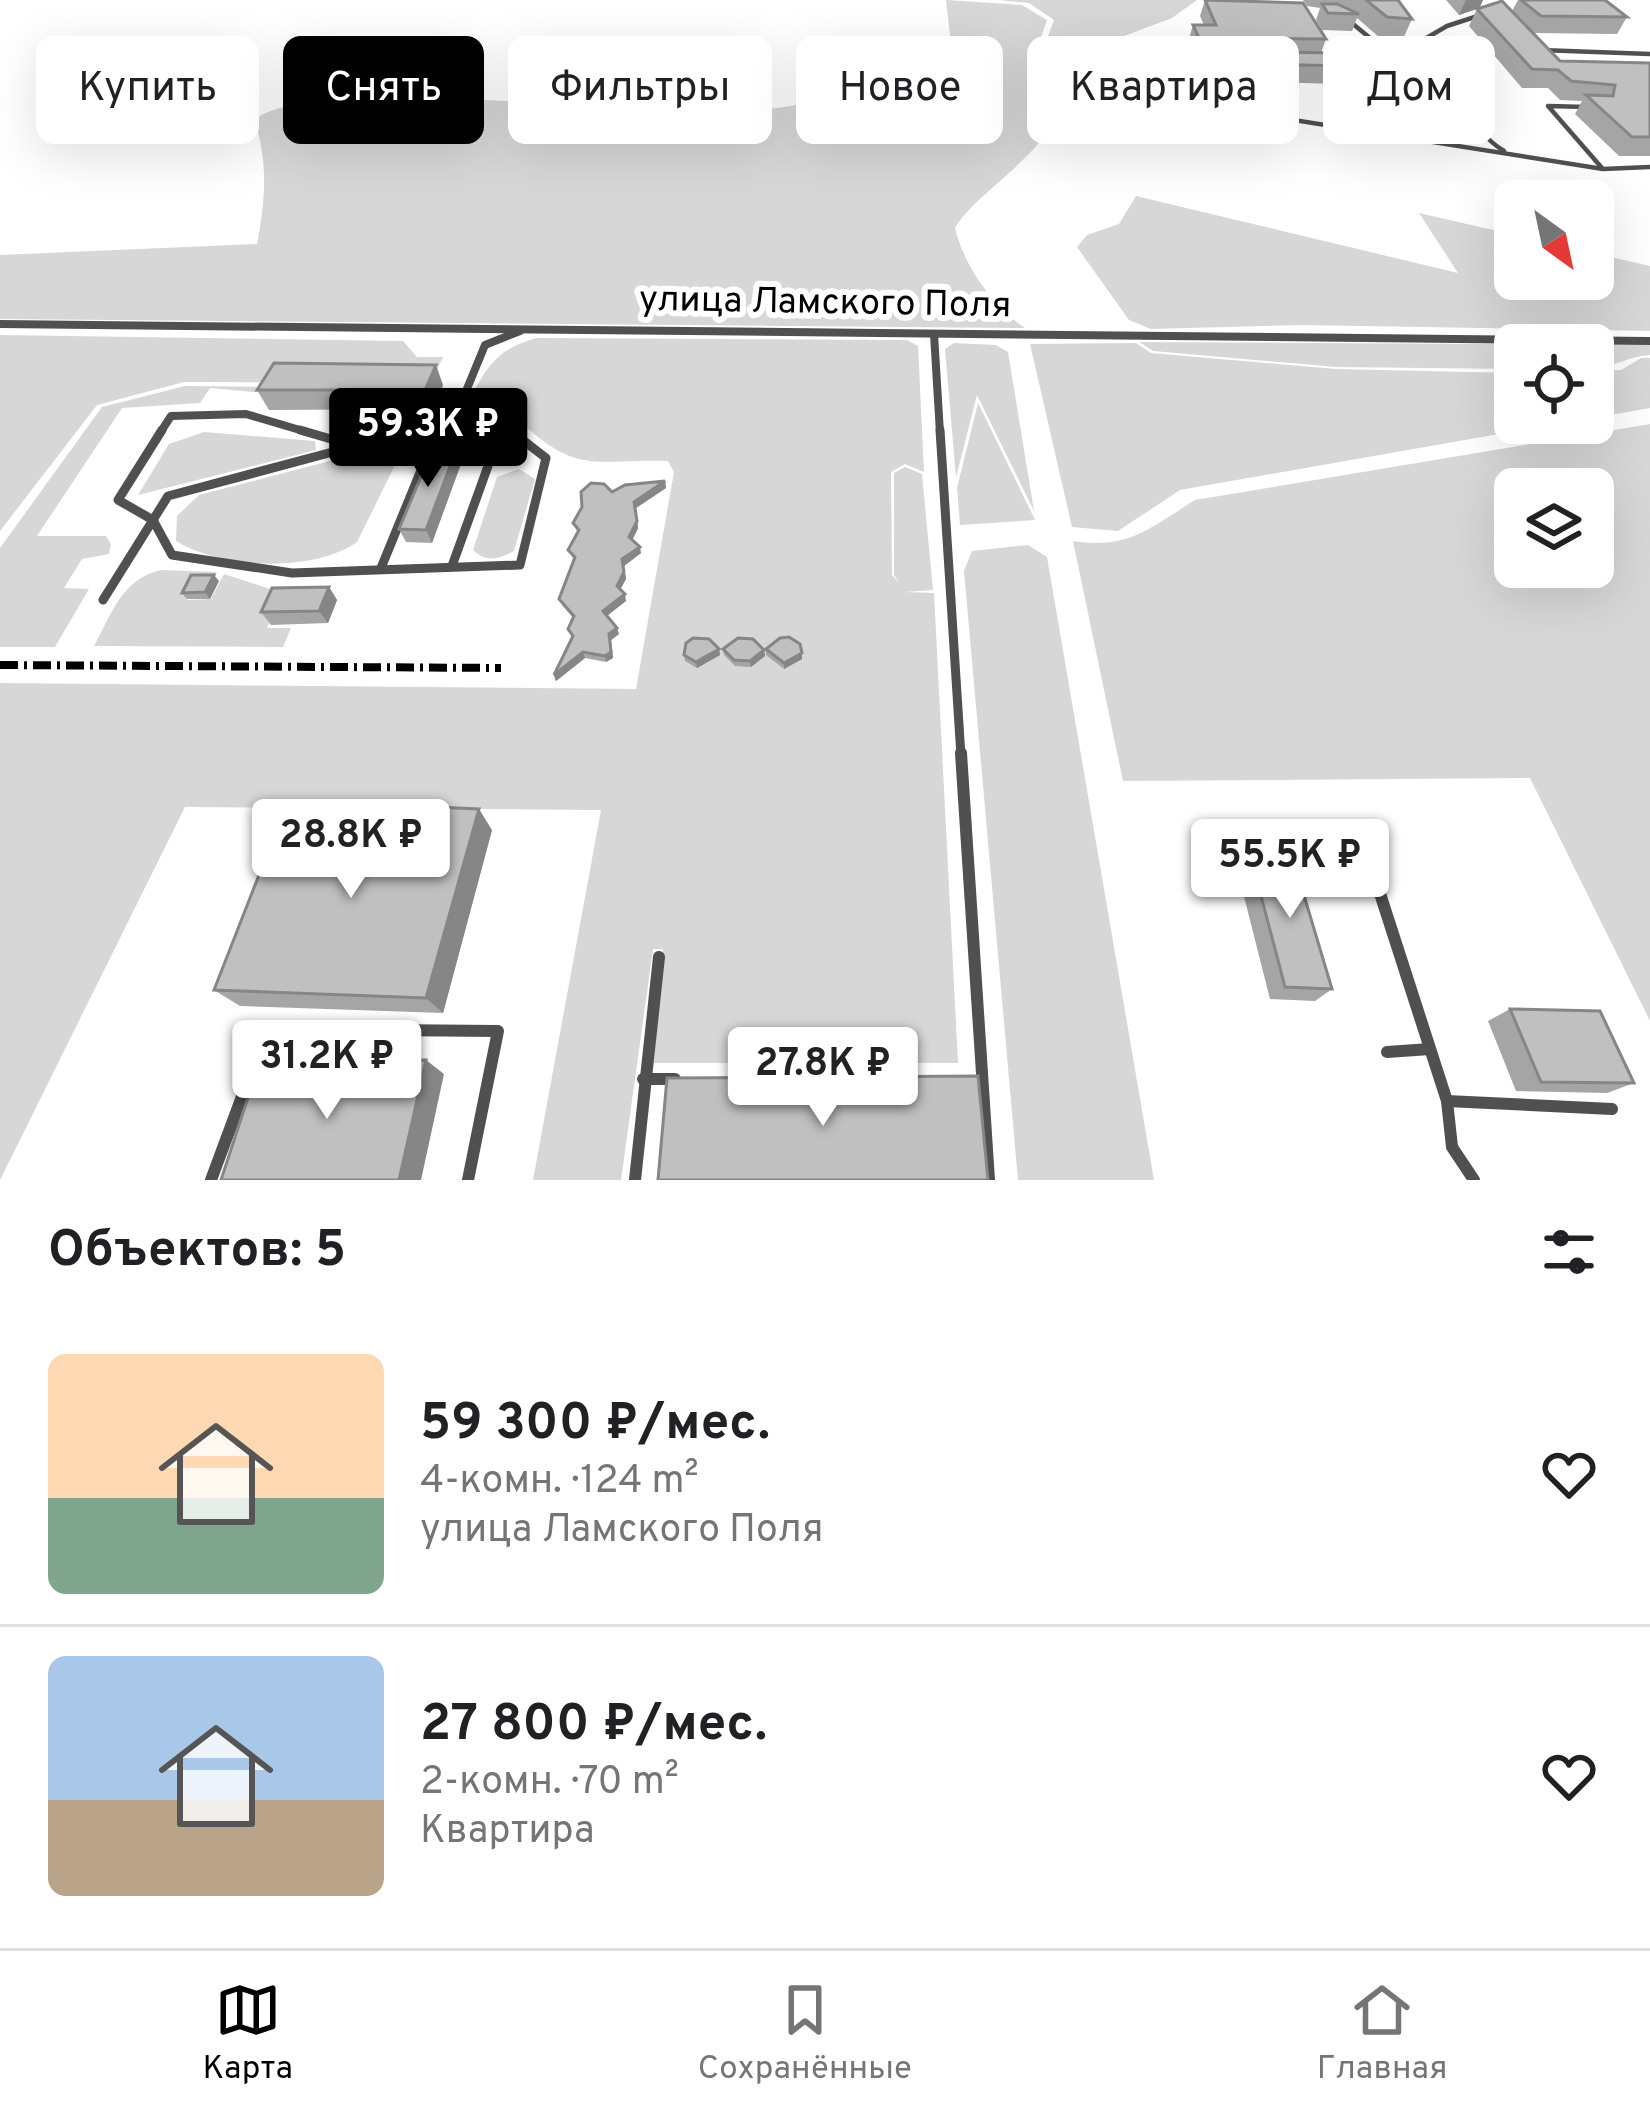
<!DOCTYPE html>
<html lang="ru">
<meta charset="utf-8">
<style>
body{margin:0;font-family:Overpass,sans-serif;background:#f6f6f6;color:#202124;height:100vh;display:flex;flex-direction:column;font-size:45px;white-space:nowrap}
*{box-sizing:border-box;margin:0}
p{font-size:39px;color:#757577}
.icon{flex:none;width:66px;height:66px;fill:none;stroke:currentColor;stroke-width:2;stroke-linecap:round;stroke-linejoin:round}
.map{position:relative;height:1180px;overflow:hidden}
.drawer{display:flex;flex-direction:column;background:#fff;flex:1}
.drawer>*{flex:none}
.guide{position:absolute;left:36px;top:36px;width:1578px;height:108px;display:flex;gap:24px}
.needle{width:78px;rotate:147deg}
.controls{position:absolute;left:1494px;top:180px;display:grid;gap:24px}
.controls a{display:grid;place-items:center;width:120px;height:120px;border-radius:18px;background:#fff;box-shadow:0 12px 48px #0002;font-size:60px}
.price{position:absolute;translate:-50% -102px;padding:0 27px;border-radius:12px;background:#fff;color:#222;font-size:39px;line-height:78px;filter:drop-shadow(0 3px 6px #0008)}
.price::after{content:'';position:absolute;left:50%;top:72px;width:36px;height:27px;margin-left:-18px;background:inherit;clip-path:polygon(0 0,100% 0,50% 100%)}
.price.active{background:#000;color:#fff}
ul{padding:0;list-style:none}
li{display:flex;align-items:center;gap:36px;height:300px;padding:0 48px}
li+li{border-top:3px solid #e0e0e0}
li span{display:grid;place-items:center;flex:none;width:336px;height:240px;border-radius:18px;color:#555}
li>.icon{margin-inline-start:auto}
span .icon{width:144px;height:144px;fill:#fffc;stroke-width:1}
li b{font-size:51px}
h2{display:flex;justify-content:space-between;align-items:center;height:144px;padding:0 48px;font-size:51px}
.pill{padding:0 42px;border-radius:18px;background:#fff;box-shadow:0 12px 48px #0002;font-size:42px;line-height:108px}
.pill.active{background:#000;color:#fff}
.dock{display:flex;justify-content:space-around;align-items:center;height:168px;border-top:3px solid #e0e0e0;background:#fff;font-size:33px;color:#757577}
.dock a{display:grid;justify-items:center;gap:6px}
.dock .active{color:#000}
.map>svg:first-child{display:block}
.green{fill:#d7d7d7;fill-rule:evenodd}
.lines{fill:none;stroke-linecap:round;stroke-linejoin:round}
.service-far3{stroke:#505050;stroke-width:4.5}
.service-far2{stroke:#505050;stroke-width:8}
.service-far1{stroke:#505050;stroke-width:9}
.service{stroke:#505050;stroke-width:12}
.minor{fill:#505050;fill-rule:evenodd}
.rail{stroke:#000;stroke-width:8;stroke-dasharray:18 6 3 6;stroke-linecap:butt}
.wall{fill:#a5a5a5}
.shaded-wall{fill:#868686}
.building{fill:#c0c0c0;stroke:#868686;stroke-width:3}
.labels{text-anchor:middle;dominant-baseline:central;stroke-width:12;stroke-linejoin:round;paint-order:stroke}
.far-street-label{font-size:36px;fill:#000;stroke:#fff}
</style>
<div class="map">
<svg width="1650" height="1180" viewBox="0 0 1650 1180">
<rect width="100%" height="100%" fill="#fff"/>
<g class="green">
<path d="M946 0 1022 5 1047 20 1034 58 1039 60C1043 77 1051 97 1052 115 1053 148 973 195 955 228 964 266 993 307 1025 328L0 319V255L257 244C265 201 269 162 254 120 311 71 670 121 769 109 830 102 888 83 945 61L950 35Z"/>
<polygon points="999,0 1197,0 1172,18 1050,64 1044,47 1054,20 1029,3"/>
<polygon points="1136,196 1458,273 1419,213 1515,235 1515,279 1593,279 1593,253 1650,266 1650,331 1302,325 1151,329 1129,320 1077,247 1087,235 1119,224"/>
<polygon points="0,335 403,341 417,357 443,357 431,383 184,382 97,405 0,531"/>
<path d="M538 338 907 340 918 346 924 472 905 464 891 472 892 575 900 584 894 575V473L905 467 922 474 933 590 905 592 934 593 958 1063H654L663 949H653L621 1180H533L601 810 185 807 0 1180V683L636 689 674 472 668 461C600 458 581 476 526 427L527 402 521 394 474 391C490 361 504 346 538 338Z"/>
<path d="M1139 342 1650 345V355C1630 356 1615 367 1593 367V345H1515V369L1336 367 1153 351Z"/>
<polygon points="954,343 996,345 1008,352 1034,511 977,395 956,477 945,349"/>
<polygon points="1136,343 1151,353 1336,369 1515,373 1515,423 1562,423 1180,490 1118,531 1072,527 1030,344"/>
<polygon points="1641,358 1650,358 1650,408 1593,418 1593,371 1621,370"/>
<polygon points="185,386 279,387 275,394 210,388 200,403 122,408 37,536 106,536 111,544 109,554 82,559 64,588 89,589 55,647 0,647 0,548 102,407"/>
<polygon points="978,403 1035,520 960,525 957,488"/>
<path d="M1650 424V1021L1530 778 1123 781 1073 541C1128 550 1150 528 1195 500ZM1515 489H1593V567H1515Z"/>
<polygon points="204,432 315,441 316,450 138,495 169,444"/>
<path d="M380 448H399L401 453 357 542C312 573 221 569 176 541L177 516 199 495Z"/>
<path d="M519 469 535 479 514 551C499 559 486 563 473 550L497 477Z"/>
<polygon points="1028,545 1047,557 1154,1180 1018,1180 964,571 972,551"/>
<path d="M161 570 216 572 213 579H196L187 600 211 599 224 574 282 593 267 628H291L283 647 94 646C112 613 122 579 161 570Z"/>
</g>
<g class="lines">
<g class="service-far3">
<path d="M1484 14 1447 26 1411 47C1416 65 1433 70 1445 83 1466 106 1476 134 1504 151"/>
<polyline points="1347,19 1376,43 1411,47"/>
<polyline points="1540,50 1650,54"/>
<polyline points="1211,62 1128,61 1090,69 1094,87 1129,94 1603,169 1650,167"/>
<polyline points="1330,63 1414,57"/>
<polyline points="1587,107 1548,106 1602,168"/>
</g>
<g class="service-far2">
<polyline points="934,334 940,433"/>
<polyline points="464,396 513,395 499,433"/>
<polyline points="467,407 513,433"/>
<polyline points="160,433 171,416 246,414 310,433"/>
<polyline points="438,433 467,407 464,396 485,345 520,331"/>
</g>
<g class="service-far1">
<polyline points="162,430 118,500 153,520 172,555 292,573 520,565 546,458 510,430"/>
<polyline points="300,430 355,446"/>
<polyline points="940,430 961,756"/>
<polyline points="452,566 501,430"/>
<polyline points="381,568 435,436"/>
<polyline points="103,600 168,496 355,446 435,436 442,430"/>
</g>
<g class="service">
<polyline points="961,753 989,1180"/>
<polyline points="1279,844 1364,844 1447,1101 1452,1147 1474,1180"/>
<polyline points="1387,1052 1430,1049"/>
<polyline points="643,1079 675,1079"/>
<polyline points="1447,1101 1612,1109"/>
<polyline points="211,1180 267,1029 498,1031 468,1180"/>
<polyline points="635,1180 659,957"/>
</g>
<polygon class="minor" points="0,320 1650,337 1650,345 0,328"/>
<polyline class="rail" points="0,665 501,668"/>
</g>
<g class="wall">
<polygon points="1205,0 1326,39 1321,53 1344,66 1337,84 1206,80 1200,69 1204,55 1194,55 1188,42 1193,25 1204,25 1200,16"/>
<polygon points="1303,0 1398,0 1412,19 1403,39 1379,37 1357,18 1352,31 1322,30 1316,20 1320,8 1307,6"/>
<polygon points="1446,0 1483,0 1480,8 1512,11 1518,0 1605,0 1627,17 1617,34 1534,33 1560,61 1650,63 1650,156 1619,156 1575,114 1582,101 1560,100 1548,88 1522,88 1469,26 1477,9 1459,15"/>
<polygon points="443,385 433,409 269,410 257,390"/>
<polygon points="462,461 432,543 406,542 399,529"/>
<polygon points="665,481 666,488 636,508 638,528 632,540 641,553 624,566 626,579 620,589 626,601 607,616 619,634 611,640 613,658 606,662 585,658 556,681 554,675 572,638 568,629 573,618 562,605 559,599 574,560 568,550 578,533 573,523 612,492"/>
<polygon points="219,581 210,599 187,599 182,593"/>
<polygon points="329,587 337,600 328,623 271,625 261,612"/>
<polygon points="719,649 720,655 697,668 685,661 684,655"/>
<polygon points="723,649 764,650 765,656 751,667 735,666 724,655"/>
<polygon points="766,649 802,653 802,659 784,669 766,655"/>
<polygon points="492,830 443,1013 240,1006 214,990"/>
<polygon points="1249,850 1332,989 1315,1001 1270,999 1236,865"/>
<polygon points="1510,1009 1634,1083 1607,1093 1516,1091 1488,1021"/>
</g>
<g class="shaded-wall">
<polygon points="1466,0 1483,0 1479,8 1459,15"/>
<polygon points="436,365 443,385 433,409 425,390"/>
<polygon points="457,448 462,461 432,543 426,530"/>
<polygon points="665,481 666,488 636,508 638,528 631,543 629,537 634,502"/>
<polygon points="640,547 641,553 624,566 626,579 619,592 617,586 622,559"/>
<polygon points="214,575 219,581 210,599 205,592"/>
<polygon points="329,587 337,600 328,623 319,611"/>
<polygon points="625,594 626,601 605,617 603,611"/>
<polygon points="617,628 619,634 611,640 613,658 606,662 605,656 609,634"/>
<polygon points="719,649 720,655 697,668 696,662"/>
<polygon points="764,650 765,656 751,667 750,661"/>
<polygon points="583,652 585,658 556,681 554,675"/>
<polygon points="802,653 802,659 784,669 784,663"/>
<polygon points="479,809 492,830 443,1013 426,998"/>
<polygon points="426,1060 444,1074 421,1180 399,1180"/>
</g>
<g class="building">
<polygon points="1205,0 1303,3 1326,39 1199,38 1193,25 1216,25"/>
<polygon points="1366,0 1398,0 1412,19 1387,17"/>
<polygon points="1521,0 1605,0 1627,17 1541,16"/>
<polygon points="1502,1 1560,61 1650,63 1650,137 1632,137 1586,95 1613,96 1615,85 1571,81 1558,70 1532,69 1477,9"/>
<polygon points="1322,4 1337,4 1359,14 1328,13"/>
<polygon points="1205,51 1335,53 1344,66 1211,63"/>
<polygon points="274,363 436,365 425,390 257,390"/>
<polygon points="433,448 457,448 426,530 399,529"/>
<polygon points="665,481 634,502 637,521 629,537 640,547 622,559 624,572 617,586 625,594 603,611 617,628 609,634 611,652 605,656 583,652 554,675 573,636 568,629 574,616 559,599 575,557 568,550 579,530 573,523 582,507 581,492 591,483 604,484 612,492 625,485"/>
<polygon points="191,575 214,575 205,592 182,593"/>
<polygon points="329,587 319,611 261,612 272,588"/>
<polygon points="789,637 800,644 802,653 784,663 766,649 780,638"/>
<polygon points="693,638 709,639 719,649 696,662 684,655 686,643"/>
<polygon points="738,638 753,639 764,650 750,661 734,660 723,649"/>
<polygon points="288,801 479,809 426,998 214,990"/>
<polygon points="1249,850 1291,852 1332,989 1285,987"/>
<polygon points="1510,1009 1600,1011 1634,1083 1541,1082"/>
<polygon points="426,1060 399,1180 221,1180 259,1064"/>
<polygon points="978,1076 988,1180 658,1180 667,1078"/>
</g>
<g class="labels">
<g class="far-street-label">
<text transform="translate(825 304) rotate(1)">улица Ламского Поля</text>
</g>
</g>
</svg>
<div class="controls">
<a><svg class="needle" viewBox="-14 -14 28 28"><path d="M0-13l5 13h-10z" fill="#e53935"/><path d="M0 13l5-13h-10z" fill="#757577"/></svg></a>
<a><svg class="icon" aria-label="locate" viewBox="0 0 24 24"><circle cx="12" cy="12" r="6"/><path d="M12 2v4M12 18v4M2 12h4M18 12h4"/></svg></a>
<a><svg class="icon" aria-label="layers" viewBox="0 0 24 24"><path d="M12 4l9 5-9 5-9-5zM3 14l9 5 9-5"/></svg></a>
</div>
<b class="price active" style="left:428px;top:490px">59.3K ₽</b>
<b class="price" style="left:351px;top:901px">28.8K ₽</b>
<b class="price" style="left:1290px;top:921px">55.5K ₽</b>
<b class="price" style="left:327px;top:1122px">31.2K ₽</b>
<b class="price" style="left:823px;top:1129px">27.8K ₽</b>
<div class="guide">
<a class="pill">Купить</a>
<a class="pill active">Снять</a>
<a class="pill">Фильтры</a>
<a class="pill">Новое</a>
<a class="pill">Квартира</a>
<a class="pill">Дом</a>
</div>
</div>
<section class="drawer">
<h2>Объектов: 5<svg class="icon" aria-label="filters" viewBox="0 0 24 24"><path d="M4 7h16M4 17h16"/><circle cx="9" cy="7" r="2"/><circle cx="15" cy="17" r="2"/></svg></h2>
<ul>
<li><span style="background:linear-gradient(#ffd9b3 60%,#7fa58c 0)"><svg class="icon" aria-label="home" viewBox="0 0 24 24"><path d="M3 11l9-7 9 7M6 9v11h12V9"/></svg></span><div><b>59 300 ₽/мес.</b><p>4-комн. · 124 m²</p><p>улица Ламского Поля</p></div><svg class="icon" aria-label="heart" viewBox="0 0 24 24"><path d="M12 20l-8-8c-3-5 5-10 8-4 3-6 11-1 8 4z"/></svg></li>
<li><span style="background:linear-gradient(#a9c7e8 60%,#b9a48a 0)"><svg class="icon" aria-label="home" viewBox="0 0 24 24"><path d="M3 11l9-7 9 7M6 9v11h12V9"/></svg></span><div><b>27 800 ₽/мес.</b><p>2-комн. · 70 m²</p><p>Квартира</p></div><svg class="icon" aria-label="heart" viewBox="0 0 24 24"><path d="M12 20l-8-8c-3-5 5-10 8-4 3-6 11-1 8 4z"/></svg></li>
</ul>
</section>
<nav class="dock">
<a class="active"><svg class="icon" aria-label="map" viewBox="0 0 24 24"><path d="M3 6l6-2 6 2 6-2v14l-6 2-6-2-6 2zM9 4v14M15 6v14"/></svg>Карта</a>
<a><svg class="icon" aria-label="saved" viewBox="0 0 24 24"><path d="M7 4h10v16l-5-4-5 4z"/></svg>Сохранённые</a>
<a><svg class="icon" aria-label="home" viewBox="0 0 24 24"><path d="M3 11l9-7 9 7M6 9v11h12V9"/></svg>Главная</a>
</nav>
